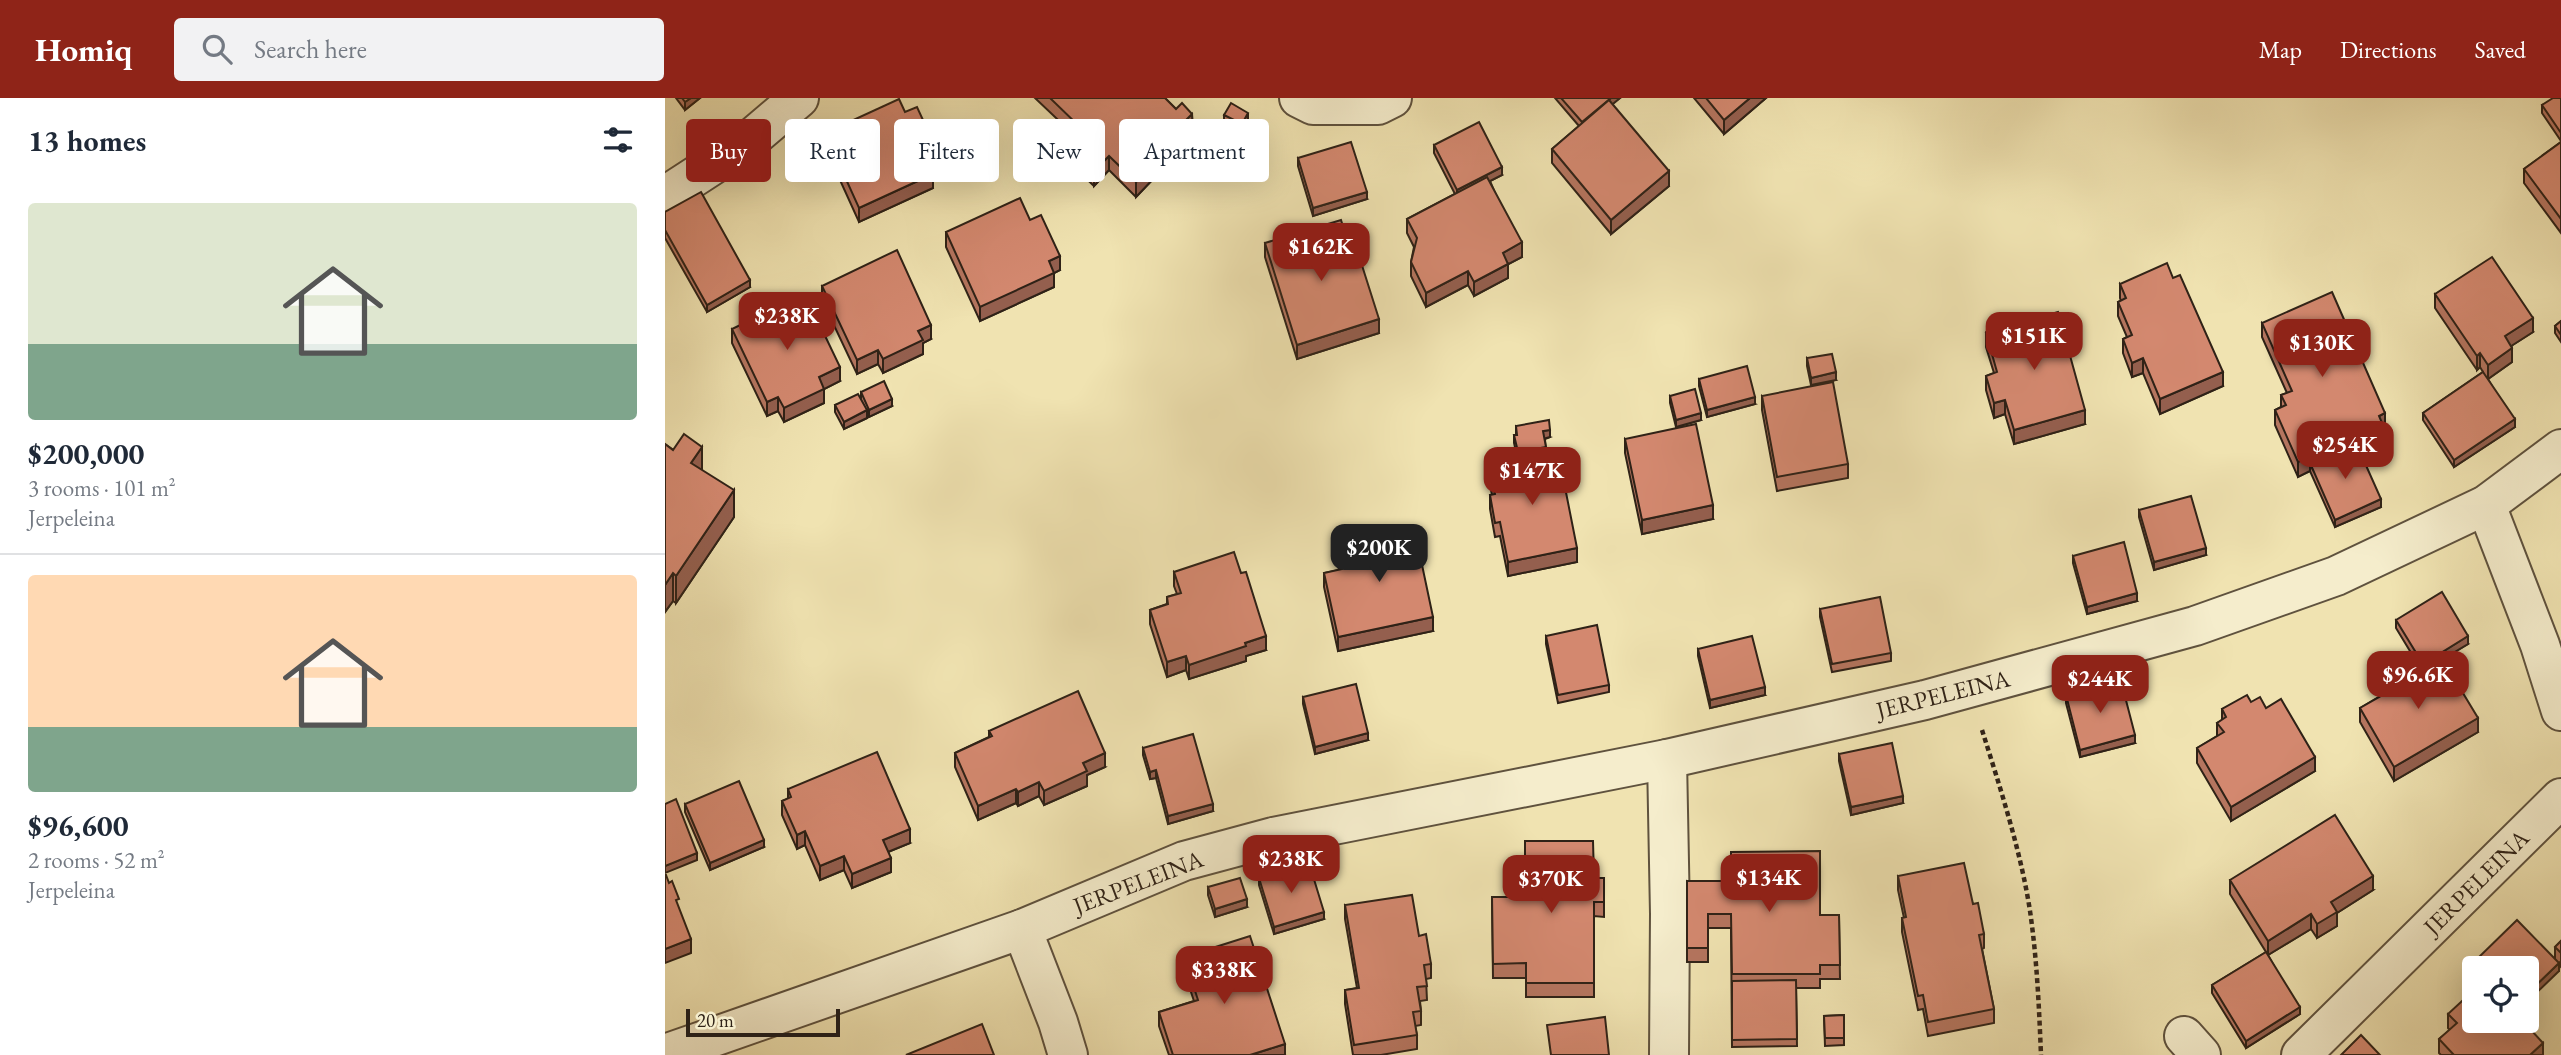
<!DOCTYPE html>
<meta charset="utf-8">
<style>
body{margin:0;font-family:"EB Garamond",serif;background:#f2f2f3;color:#1f2937;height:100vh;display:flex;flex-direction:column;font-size:26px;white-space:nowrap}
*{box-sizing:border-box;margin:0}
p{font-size:23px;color:#747a83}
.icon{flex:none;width:38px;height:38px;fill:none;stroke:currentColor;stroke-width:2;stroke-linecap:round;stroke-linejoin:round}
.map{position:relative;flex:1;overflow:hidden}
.drawer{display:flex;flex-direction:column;background:#fff;width:665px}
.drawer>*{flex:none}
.guide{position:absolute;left:21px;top:21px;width:665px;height:63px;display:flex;gap:14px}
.fabs{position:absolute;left:1797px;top:858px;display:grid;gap:14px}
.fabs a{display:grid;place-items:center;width:77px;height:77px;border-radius:7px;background:#fff;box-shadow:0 7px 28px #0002;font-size:35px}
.scale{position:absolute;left:21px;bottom:18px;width:154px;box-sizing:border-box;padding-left:7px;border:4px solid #2f2217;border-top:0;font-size:19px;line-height:24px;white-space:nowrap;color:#2f2217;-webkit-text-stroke:5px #f5edcc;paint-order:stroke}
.price{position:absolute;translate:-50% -60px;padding:0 16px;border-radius:14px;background:#8f2418;color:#fff;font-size:23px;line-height:46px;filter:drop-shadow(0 2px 4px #0008)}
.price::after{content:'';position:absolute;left:50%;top:42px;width:21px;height:16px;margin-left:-10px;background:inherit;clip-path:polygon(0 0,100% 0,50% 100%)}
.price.active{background:#222;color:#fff}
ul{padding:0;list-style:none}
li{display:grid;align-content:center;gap:14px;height:371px;padding:0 28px}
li+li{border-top:2px solid #e0e1e3}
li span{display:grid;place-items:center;height:217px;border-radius:7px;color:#555}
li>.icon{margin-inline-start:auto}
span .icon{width:126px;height:126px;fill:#fffc;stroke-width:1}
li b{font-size:30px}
h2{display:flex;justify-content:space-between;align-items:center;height:84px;padding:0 28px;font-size:30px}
.pill{padding:0 24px;border-radius:7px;background:#fff;box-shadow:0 7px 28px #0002;font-size:24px;line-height:63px}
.pill.active{background:#8f2418;color:#fff}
header{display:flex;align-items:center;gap:42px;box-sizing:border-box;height:98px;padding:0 35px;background:#8f2418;color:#fff}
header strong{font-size:33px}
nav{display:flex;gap:38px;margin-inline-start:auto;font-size:24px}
.search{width:490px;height:63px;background:#f2f2f3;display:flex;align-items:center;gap:18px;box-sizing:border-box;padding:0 24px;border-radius:7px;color:#747a83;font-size:26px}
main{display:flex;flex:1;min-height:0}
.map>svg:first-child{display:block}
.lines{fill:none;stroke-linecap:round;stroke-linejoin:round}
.street-casing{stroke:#5f523e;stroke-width:42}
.path{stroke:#2f2217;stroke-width:4.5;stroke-dasharray:5 3.5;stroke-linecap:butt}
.street{stroke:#f5edcc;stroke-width:38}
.wall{fill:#b5755f;stroke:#2f2217;stroke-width:2}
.shaded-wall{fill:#945f4e;stroke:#2f2217;stroke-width:2}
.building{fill:#d3886f;stroke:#2f2217;stroke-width:2}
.labels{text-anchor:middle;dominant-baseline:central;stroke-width:5;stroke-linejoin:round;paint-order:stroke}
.street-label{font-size:24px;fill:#2f2217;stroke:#f5edcc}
</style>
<header>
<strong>Homiq</strong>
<div class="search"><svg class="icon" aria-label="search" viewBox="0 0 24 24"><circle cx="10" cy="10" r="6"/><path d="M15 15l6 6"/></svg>Search here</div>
<nav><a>Map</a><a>Directions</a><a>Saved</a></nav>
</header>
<main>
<section class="drawer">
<h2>13 homes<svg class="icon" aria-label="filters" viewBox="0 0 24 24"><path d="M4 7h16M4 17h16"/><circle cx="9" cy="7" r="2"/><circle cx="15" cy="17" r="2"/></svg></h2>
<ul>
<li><span style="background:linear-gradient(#dfe7d0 65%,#7fa58c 0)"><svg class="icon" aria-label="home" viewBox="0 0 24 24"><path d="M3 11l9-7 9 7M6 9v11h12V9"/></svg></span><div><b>$200,000</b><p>3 rooms · 101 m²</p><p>Jerpeleina</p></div></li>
<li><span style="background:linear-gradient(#ffd9b3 70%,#7fa58c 0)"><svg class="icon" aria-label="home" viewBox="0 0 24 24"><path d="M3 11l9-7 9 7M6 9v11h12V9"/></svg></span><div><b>$96,600</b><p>2 rooms · 52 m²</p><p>Jerpeleina</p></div></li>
</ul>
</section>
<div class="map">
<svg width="1896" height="957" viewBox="0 0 1896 957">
<rect width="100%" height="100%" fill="#f0e3b1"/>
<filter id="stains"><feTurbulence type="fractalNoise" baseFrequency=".00286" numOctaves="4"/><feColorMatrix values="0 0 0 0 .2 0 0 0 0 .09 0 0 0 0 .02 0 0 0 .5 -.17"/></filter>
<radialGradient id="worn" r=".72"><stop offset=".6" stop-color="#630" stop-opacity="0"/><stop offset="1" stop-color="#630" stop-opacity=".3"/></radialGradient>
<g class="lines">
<g class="street-casing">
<g id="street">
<polyline points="634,0 648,7 713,7 727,0"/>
<polyline points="0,98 80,46 134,0"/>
<polyline points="1821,407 1875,547 1896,613"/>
<polyline points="1002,661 1005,816 1004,957"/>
<polyline points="357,831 393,924 403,957"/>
<polyline points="1519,938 1536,957"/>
<polyline points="0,956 357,831 519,763 608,739 1002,661 1260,602 1530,528 1671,478 1821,407 1896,351"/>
<polyline points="1636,957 1896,700"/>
</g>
</g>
<path class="path" d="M1317 632C1335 689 1356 754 1365 813 1372 861 1374 909 1376 957"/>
<use href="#street" class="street"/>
</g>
<g class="wall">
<polygon points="11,0 35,0 20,12"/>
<polygon points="370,0 500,0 511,11 527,16 528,35 534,55 522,67 511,57 471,99 444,72 429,88 400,60 400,46 409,37"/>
<polygon points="890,0 955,0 947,6 1004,88 946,136 887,65 887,51 914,28"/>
<polygon points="1029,0 1101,0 1059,36"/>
<polygon points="1896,0 1896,43 1877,15 1877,7"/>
<polygon points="240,14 270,62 263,66 268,90 194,124 160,49 160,35"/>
<polygon points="559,17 583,22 577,34 559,24"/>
<polygon points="1896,44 1896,135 1859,85 1859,71"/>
<polygon points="769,47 837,77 825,83 857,159 843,166 843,180 809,198 803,187 761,209 746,178 746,164 749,149 742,135 742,121 790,96 769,55"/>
<polygon points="633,60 702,101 648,118 633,68"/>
<polygon points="0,114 85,189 42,214 0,140"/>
<polygon points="365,122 395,172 389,175 389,189 315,223 281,149 281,134"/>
<polygon points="600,145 688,160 714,235 632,261 600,159"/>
<polygon points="1455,186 1558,288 1495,316 1478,275 1467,279 1458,255 1458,241 1462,239 1453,218 1453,204 1456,203 1455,200"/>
<polygon points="157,188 266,241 258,245 258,256 218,275 213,266 192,276 157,202"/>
<polygon points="1770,196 1868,234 1846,248 1847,264 1823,281 1850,329 1789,369 1758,322 1758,315 1818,274 1815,269 1812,272 1770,210"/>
<polygon points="1896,223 1896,244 1890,235 1890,228"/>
<polygon points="1597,225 1720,329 1718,331 1718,341 1694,351 1716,409 1670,429 1645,373 1633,379 1610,327 1610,312 1616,309 1616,297 1622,295 1597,239"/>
<polygon points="67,231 175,283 159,291 159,305 119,324 113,313 102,318 67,245"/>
<polygon points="1321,235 1420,326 1349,346 1340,316 1329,320 1321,292 1321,278 1329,275 1321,249"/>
<polygon points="1142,260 1171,282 1146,287 1142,268"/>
<polygon points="1034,281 1090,306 1042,319 1034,288"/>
<polygon points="196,294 227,308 204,319 202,315 202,320 179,331 170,314 170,307 196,300"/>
<polygon points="1005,298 1036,322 1011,329 1005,305"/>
<polygon points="1097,298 1183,366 1183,380 1112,393 1097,312"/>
<polygon points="851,328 885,339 880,341 881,356 912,464 843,478 835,438 830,439 825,411 825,397 827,397 824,382 824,368 853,362 849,345 849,337 851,337"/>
<polygon points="960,341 1048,421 977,436 960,355"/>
<polygon points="0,346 37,372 69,419 11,505 8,503 0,514"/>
<polygon points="1474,412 1541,457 1489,472 1474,419"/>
<polygon points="672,446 768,533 673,553 659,489 659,475 674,472 672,460"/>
<polygon points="1408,458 1472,503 1422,516 1408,465"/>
<polygon points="509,474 601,552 581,558 581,563 524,581 521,572 502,579 485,526 485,512 502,506 502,499 512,496 509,488"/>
<polygon points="1155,511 1226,555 1226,563 1167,574 1155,519"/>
<polygon points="1731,522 1803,546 1758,573 1813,634 1729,683 1695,624 1695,610 1722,594 1722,580 1751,563 1731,530"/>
<polygon points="881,538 944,587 944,594 893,605 881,546"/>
<polygon points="1033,551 1100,597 1045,610 1033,558"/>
<polygon points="1401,597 1470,645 1415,659 1401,605"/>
<polygon points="638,599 703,642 650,656 638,606"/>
<polygon points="1586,604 1601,610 1650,673 1566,723 1532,665 1532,650 1552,638 1552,625 1557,622 1557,611"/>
<polygon points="324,633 440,669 422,677 422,688 379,707 374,698 353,708 351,705 313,722 290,669 290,655 324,639"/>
<polygon points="478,650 548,713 503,726 491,680 485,681 478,657"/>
<polygon points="1174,656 1238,705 1186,717 1174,663"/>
<polygon points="123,691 245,745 223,754 226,774 187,790 179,772 155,782 140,747 132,751 117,717 117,703 123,701"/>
<polygon points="20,706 99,749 45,772 20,714"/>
<polygon points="1233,778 1308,806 1319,836 1319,850 1317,851 1329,911 1329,925 1263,938 1258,911 1253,912 1237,834 1237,820 1239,820 1233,792"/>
<polygon points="594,780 659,821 609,836 594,787"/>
<polygon points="929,780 939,804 939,819 929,818 929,899 861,899 861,880 828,880 827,799 860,799"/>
<polygon points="1565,782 1708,792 1672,815 1672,828 1652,840 1646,831 1603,857 1635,916 1581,950 1547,895 1547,887 1601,854 1565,796"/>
<polygon points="1022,783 1155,817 1174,817 1175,881 1155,881 1155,890 1131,890 1132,948 1067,949 1066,830 1043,830 1043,864 1022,864"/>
<polygon points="543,789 582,809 550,819 543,797"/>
<polygon points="680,807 754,838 766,866 766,880 761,881 762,902 755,903 756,913 756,927 750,928 752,937 752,951 716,957 688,957 680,906 680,892 692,890 680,821"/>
<polygon points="1896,843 1896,869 1894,867 1894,873 1862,870 1815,870 1813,868 1813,860 1890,861 1890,849"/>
<polygon points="519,859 620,957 504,957 494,928 494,914 529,903 519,873"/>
<polygon points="1783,916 1878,957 1776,957 1774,955 1774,941 1785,932 1783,930"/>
<polygon points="1179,917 1179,947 1160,948 1159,918"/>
</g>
<g class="shaded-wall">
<polygon points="26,0 35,0 20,12 20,4"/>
<polygon points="946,0 955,0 917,32 917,24"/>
<polygon points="1085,0 1101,0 1059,36 1059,22"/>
<polygon points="583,15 583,22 577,34 577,26"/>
<polygon points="527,16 528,41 524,45 522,21"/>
<polygon points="534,41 534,55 522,67 522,53"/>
<polygon points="511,43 511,57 471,99 471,84"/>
<polygon points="270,48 270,62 258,68 258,54"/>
<polygon points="444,58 444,72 429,88 429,73"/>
<polygon points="837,69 837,77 792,100 792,92"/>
<polygon points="1004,73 1004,88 946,136 946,122"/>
<polygon points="268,76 268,90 194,124 194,110"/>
<polygon points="702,94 702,101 648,118 648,110"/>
<polygon points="857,144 857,159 838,169 838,155"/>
<polygon points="395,158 395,172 389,175 389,189 315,223 315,209 384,163"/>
<polygon points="843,166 843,180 809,198 809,184"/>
<polygon points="803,173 803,187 761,209 761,195"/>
<polygon points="85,182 85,189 42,214 42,207"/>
<polygon points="1868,220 1868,234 1840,252 1840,238"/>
<polygon points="714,221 714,235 632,261 632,247"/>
<polygon points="266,227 266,241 258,245 258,256 218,275 218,261 253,233"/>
<polygon points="1847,250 1847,264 1823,281 1823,267"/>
<polygon points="213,252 213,266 192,276 192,262"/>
<polygon points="1815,255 1815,269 1812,272 1812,258"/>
<polygon points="1478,260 1478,275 1467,279 1467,265"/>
<polygon points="175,269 175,283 159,291 159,305 119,324 119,310 154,279"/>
<polygon points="1171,274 1171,282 1146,287 1146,280"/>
<polygon points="1558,274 1558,288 1495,316 1495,301"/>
<polygon points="113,299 113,313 102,318 102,304"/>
<polygon points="1090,299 1090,306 1042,319 1042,312"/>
<polygon points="227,301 227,308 204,319 204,312"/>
<polygon points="1340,302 1340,316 1329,320 1329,305"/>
<polygon points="202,312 202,320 179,331 179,324"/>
<polygon points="1420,312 1420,326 1349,346 1349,332"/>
<polygon points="1036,315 1036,322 1011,329 1011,322"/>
<polygon points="1720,315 1720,329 1718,331 1718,341 1648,372 1645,365 1645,373 1633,379 1633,364"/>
<polygon points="1850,321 1850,329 1789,369 1789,362"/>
<polygon points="885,332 885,339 878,341 878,333"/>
<polygon points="37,349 37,376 26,365"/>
<polygon points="69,392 69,419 11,505 11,478"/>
<polygon points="1716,401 1716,409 1670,429 1670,422"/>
<polygon points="1048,407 1048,421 977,436 977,422"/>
<polygon points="912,450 912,464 843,478 843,464"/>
<polygon points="1541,450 1541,457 1489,472 1489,464"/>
<polygon points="8,475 8,503 0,514 0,487"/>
<polygon points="1472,495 1472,503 1422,516 1422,509"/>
<polygon points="768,519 768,533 673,553 673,539"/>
<polygon points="601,538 601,552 581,558 581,563 524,581 524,567 580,545"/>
<polygon points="1803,538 1803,546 1758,573 1758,566"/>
<polygon points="521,558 521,572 502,579 502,564"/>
<polygon points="1100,589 1100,597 1045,610 1045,602"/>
<polygon points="1813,620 1813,634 1729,683 1729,669"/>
<polygon points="703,635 703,642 650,656 650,649"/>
<polygon points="1470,637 1470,645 1415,659 1415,652"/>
<polygon points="440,655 440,669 422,677 422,688 379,707 379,693 418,665"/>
<polygon points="1650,659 1650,673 1566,723 1566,709"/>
<polygon points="491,672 491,680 485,681 485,674"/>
<polygon points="374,684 374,698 353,708 353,694"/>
<polygon points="351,691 351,705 313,722 313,708"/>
<polygon points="1238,698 1238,705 1186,717 1186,709"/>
<polygon points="548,706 548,713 503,726 503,718"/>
<polygon points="245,731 245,745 218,756 218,742"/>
<polygon points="140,733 140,747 132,751 132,737"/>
<polygon points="99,742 99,749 45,772 45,765"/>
<polygon points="32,755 32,762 0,775 0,768"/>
<polygon points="179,758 179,772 155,782 155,768"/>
<polygon points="226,760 226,774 187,790 187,776"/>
<polygon points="1708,778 1708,792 1672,815 1672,828 1652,840 1652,826 1666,804"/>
<polygon points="582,801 582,809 550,819 550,811"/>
<polygon points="659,814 659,821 609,836 609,829"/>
<polygon points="1646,816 1646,831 1603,857 1603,843"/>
<polygon points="26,841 26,855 0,865 0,851"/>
<polygon points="1894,865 1894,873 1862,904 1862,896"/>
<polygon points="1635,909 1635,916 1581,950 1581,943"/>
<polygon points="1878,945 1878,957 1865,957"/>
<polygon points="620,946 620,957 585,957"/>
</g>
<g class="building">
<polygon points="17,0 26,0 20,4"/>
<polygon points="385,0 500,0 511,11 517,5 527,16 522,21 528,27 524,31 534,41 522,53 511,43 471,84 444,58 429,73 400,46 416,30"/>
<polygon points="896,0 946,0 917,24"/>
<polygon points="1041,0 1085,0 1059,22"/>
<polygon points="1888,0 1896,0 1896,35 1877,7"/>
<polygon points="234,1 240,14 252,9 270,48 258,54 268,76 194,110 160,35"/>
<polygon points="944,2 1004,73 946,122 887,51"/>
<polygon points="566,5 583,15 577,26 559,17"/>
<polygon points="814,24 837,69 792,92 769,47"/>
<polygon points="686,44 702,94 648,110 633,60"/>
<polygon points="1896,44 1896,121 1859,71"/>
<polygon points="822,79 857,144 838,155 843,166 809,184 803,173 761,195 746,164 752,140 742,121"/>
<polygon points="36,94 85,182 42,207 0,132 0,114"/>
<polygon points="355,100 365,122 376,117 395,158 384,163 389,175 315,209 281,134"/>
<polygon points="676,122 688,160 694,158 714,221 632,247 600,145"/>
<polygon points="232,152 266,227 253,233 258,242 218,261 213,252 192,262 157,188"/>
<polygon points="1827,159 1868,220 1840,238 1847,250 1823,267 1815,255 1812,258 1770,196"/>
<polygon points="1502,165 1508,180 1515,177 1558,274 1495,301 1478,260 1467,265 1458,241 1467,237 1453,204 1461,200 1455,186"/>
<polygon points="1667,194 1720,315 1714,318 1718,327 1633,364 1610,312 1621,307 1616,297 1627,293 1597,225"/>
<polygon points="140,196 175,269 154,279 159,291 119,310 113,299 102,304 67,231"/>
<polygon points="1393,214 1420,312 1349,332 1340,302 1329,305 1321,278 1332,274 1321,235"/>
<polygon points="1896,223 1896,237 1890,228"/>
<polygon points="1167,256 1171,274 1146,280 1142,260"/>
<polygon points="1082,268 1090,299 1042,312 1034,281"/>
<polygon points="1818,274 1850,321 1789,362 1758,315"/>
<polygon points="219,283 227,301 204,312 196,294"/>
<polygon points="1168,284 1183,366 1112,379 1097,298"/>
<polygon points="1030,291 1036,315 1011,322 1005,298"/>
<polygon points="193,296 202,312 179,324 170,307"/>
<polygon points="884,322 885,332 878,333 881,349 853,354 849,337 852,337 851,328"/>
<polygon points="1031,326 1048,407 977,422 960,341"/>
<polygon points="19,336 37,349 26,365 69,392 11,478 8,475 0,487 0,346 8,352"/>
<polygon points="1691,345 1716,401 1670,422 1645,365"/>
<polygon points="893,354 912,450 843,464 835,424 830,425 825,397 830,396 824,368"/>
<polygon points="1526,398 1541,450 1489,464 1474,412"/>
<polygon points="749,429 768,519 673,539 659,475 677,471 672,446"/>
<polygon points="1459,444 1472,495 1422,509 1408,458"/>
<polygon points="569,454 576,475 581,474 601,538 580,545 581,548 524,567 521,558 502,564 485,512 503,506 502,499 516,495 509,474"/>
<polygon points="1777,494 1803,538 1758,566 1731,522"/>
<polygon points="1215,499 1226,555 1167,566 1155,511"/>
<polygon points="932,527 944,587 893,597 881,538"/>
<polygon points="1087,538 1100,589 1045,602 1033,551"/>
<polygon points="1752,562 1758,573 1778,562 1813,620 1729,669 1695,610 1728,591 1722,580"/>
<polygon points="1456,583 1470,637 1415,652 1401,597"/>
<polygon points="691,586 703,635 650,649 638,599"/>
<polygon points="413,593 440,655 418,665 422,673 379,693 374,684 353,694 351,691 313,708 290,655 327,638 324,633"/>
<polygon points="1582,597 1586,604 1595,599 1601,610 1616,601 1650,659 1566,709 1532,650 1559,634 1552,625 1561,619 1557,611"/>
<polygon points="528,636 548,706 503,718 491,672 485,674 478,650"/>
<polygon points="1227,645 1238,698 1186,709 1174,656"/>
<polygon points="212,654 245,731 218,742 226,760 187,776 179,758 155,768 140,733 132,737 117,703 126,699 123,691"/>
<polygon points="74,683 99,742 45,765 20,706"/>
<polygon points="11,701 32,755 0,768 0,706"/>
<polygon points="1670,717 1708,778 1666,804 1672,814 1652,826 1646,816 1603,843 1565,782"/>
<polygon points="860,743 928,743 929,780 939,780 939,804 929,804 929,885 861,885 861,865 828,866 827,799 860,799"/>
<polygon points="1155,753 1155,817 1174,817 1175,867 1155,867 1155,876 1067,876 1066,816 1043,816 1043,850 1022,850 1022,783 1066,783 1066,754"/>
<polygon points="644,765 659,814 609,829 594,780"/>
<polygon points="1299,765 1308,806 1313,805 1319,836 1314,837 1329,911 1263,924 1258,897 1253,898 1237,820 1241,819 1233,778"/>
<polygon points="0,777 1,777 4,785 7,783 14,801 11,802 26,841 0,851"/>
<polygon points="575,780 582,801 550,811 543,789"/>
<polygon points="747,797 754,838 761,836 766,866 759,867 762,888 752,889 756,913 748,914 752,937 689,947 680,892 694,890 680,807"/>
<polygon points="1852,822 1894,865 1862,896 1862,870 1822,870 1813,860"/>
<polygon points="585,838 620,946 585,957 508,957 494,914 533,902 519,859"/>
<polygon points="1896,843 1896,855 1890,849"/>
<polygon points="1601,854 1635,909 1581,943 1547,887"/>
<polygon points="1131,882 1132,941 1067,942 1067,883"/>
<polygon points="1810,891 1810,922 1857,922 1878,945 1865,957 1789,957 1774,941 1792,925 1783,916"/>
<polygon points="1179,917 1179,940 1160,940 1159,918"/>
<polygon points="940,919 944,957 886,957 882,927"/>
<polygon points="317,926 329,957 241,957"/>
<polygon points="1696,937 1715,957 1676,957"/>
</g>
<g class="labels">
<g class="street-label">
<text transform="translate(1278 596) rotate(-14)">JERPELEINA</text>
<text transform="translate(473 784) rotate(-21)">JERPELEINA</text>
<text transform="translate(1811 784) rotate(-45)">JERPELEINA</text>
</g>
</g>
<rect width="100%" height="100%" filter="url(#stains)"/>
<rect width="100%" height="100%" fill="url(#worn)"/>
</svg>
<div class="fabs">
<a><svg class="icon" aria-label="locate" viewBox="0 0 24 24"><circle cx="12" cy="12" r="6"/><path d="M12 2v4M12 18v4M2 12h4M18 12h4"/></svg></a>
</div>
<div class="scale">20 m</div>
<b class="price" style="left:656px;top:185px">$162K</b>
<b class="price" style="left:122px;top:254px">$238K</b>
<b class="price" style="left:1369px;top:274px">$151K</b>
<b class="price" style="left:1657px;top:281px">$130K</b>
<b class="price" style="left:1680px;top:383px">$254K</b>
<b class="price" style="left:867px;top:409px">$147K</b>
<b class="price active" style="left:714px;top:486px">$200K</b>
<b class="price" style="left:1753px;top:613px">$96.6K</b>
<b class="price" style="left:1435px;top:617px">$244K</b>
<b class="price" style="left:626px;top:797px">$238K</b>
<b class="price" style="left:1104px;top:816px">$134K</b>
<b class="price" style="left:886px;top:817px">$370K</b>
<b class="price" style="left:559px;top:908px">$338K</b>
<div class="guide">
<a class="pill active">Buy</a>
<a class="pill">Rent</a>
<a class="pill">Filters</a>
<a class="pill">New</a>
<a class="pill">Apartment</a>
</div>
</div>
</main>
